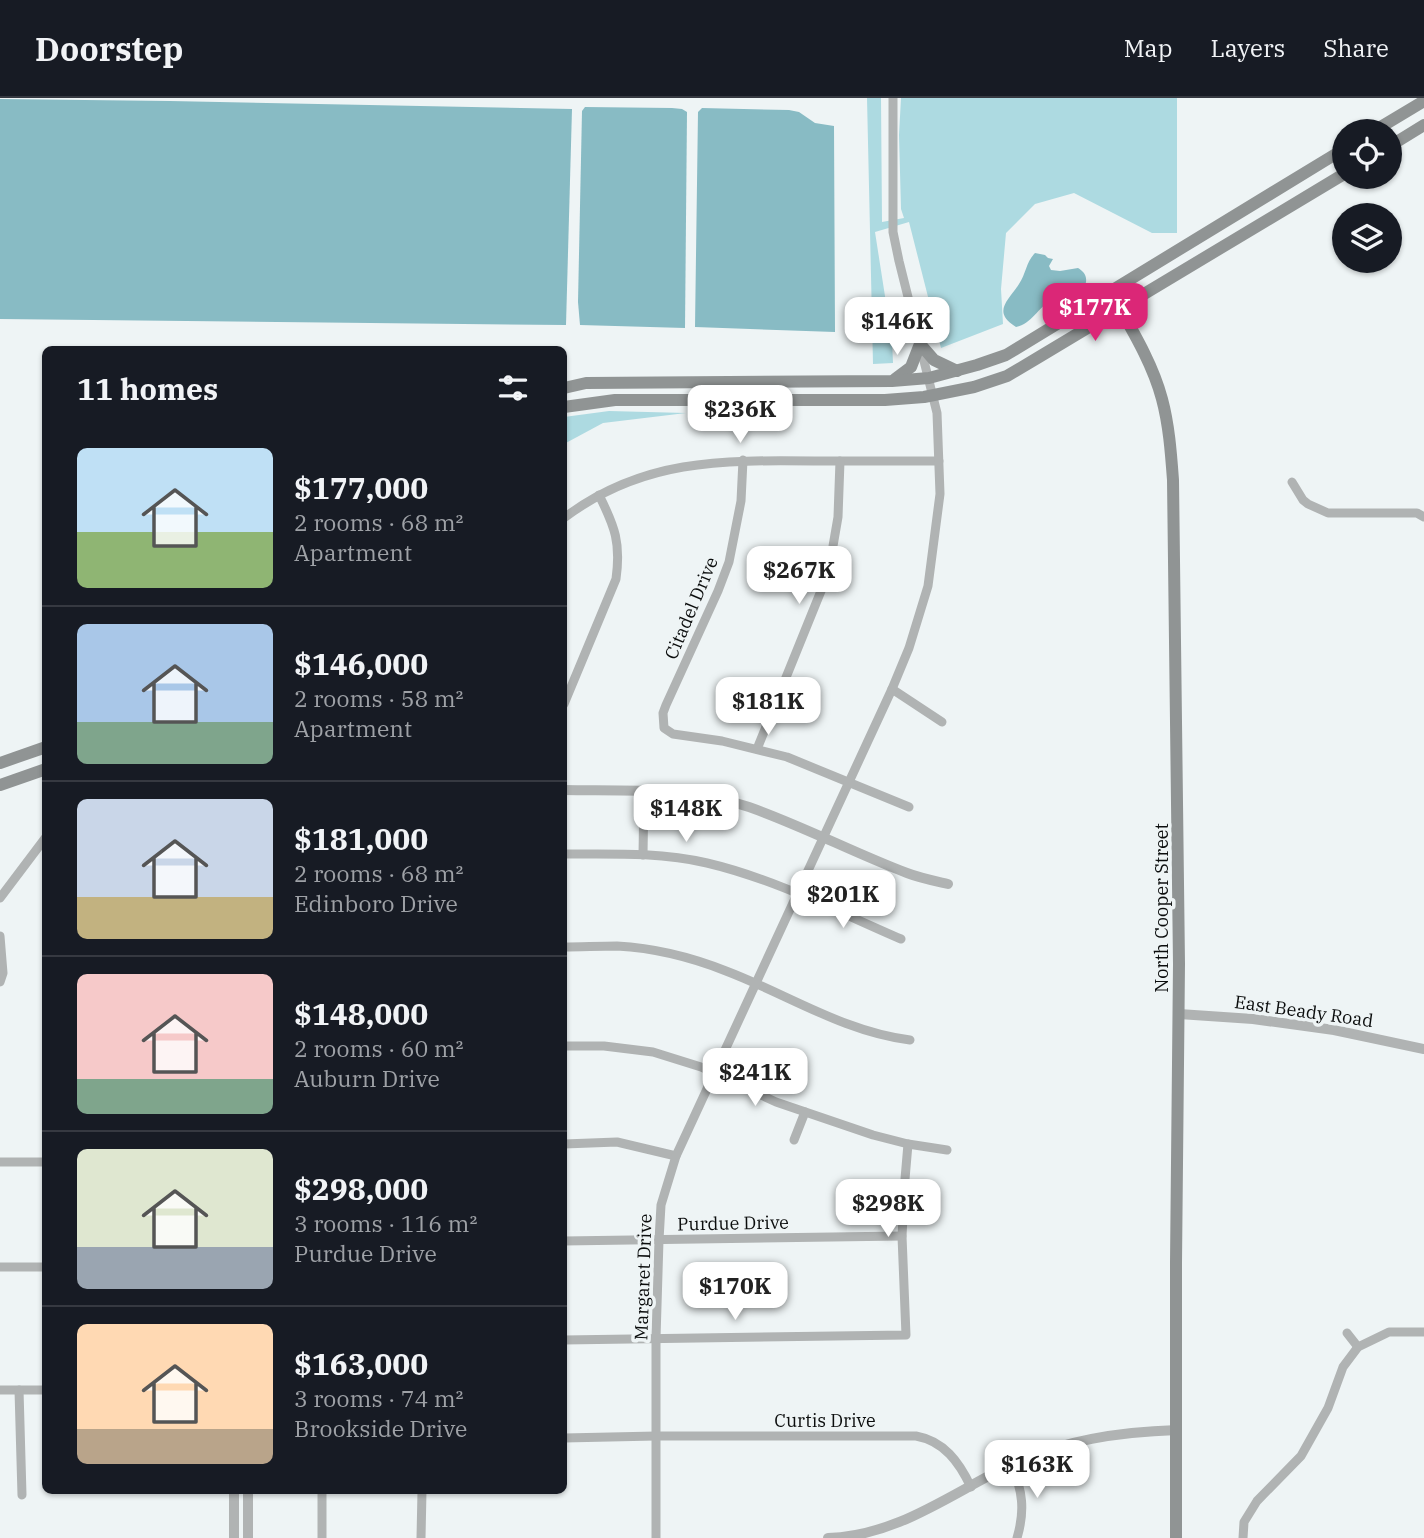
<!DOCTYPE html>
<meta charset="utf-8">
<style>
body{margin:0;font-family:"IBM Plex Serif",serif;background:#20242c;color:#f1f3f6;height:100vh;display:flex;flex-direction:column;font-size:26px;white-space:nowrap}
*{box-sizing:border-box;margin:0}
p{font-size:23px;color:#9ea1a6}
.icon{flex:none;width:38px;height:38px;fill:none;stroke:currentColor;stroke-width:2;stroke-linecap:round;stroke-linejoin:round}
.map{position:relative;flex:1;overflow:hidden}
.drawer{position:absolute;left:42px;top:248px;width:525px;height:1148px;display:flex;flex-direction:column;background:#171b24;border-radius:10px;box-shadow:0 2px 5px #0004}
.drawer>*{flex:none}
.fabs{position:absolute;left:1332px;top:21px;display:grid;gap:14px}
.fabs a{display:grid;place-items:center;width:70px;height:70px;border-radius:50%;background:#171b24;box-shadow:0 2px 5px #0004;font-size:35px}
.price{position:absolute;translate:-50% -60px;padding:0 16px;border-radius:14px;background:#fff;color:#222;font-size:23px;line-height:46px;filter:drop-shadow(0 2px 4px #0008)}
.price::after{content:'';position:absolute;left:50%;top:42px;width:21px;height:16px;margin-left:-10px;background:inherit;clip-path:polygon(0 0,100% 0,50% 100%)}
.price.selected{background:#db2777;color:#fff}
ul{padding:0;list-style:none}
li{display:flex;align-items:center;gap:21px;height:175px;padding:0 35px}
li+li{border-top:2px solid #363941}
li span{display:grid;place-items:center;flex:none;width:196px;height:140px;border-radius:10px;color:#555}
li>.icon{margin-inline-start:auto}
span .icon{width:84px;height:84px;fill:#fffc;stroke-width:1}
li b{font-size:30px}
h2{display:flex;justify-content:space-between;align-items:center;height:84px;padding:0 35px;font-size:30px}
header{display:flex;align-items:center;gap:42px;box-sizing:border-box;height:98px;padding:0 35px;background:#171b24;border-bottom:2px solid #363941}
header strong{font-size:33px}
nav{display:flex;gap:38px;margin-inline-start:auto;font-size:24px}
.map>svg:first-child{display:block}
.green{fill:#addae1}
.water{fill:#88bbc4}
.lines{fill:none;stroke-linecap:round;stroke-linejoin:round}
.minor{stroke:#b0b3b3;stroke-width:9}
.tertiary{stroke:#b0b3b3;stroke-width:10}
.secondary{stroke:#909494;stroke-width:12}
.labels{text-anchor:middle;dominant-baseline:central;stroke-width:7;stroke-linejoin:round;paint-order:stroke}
.street-label{font-size:18px;fill:#0b0d0d;stroke:#eef4f5}
</style>
<header>
<strong>Doorstep</strong>
<nav><a>Map</a><a>Layers</a><a>Share</a></nav>
</header>
<div class="map">
<svg width="1424" height="1440" viewBox="0 0 1424 1440">
<rect width="100%" height="100%" fill="#eef4f5"/>
<g class="green">
<polygon points="867,0 881,0 882,124 904,120 901,111 899,37 901,0 1177,0 1177,135 1152,135 1074,95 1035,106 1006,135 1001,191 1003,226 941,250 909,124 875,134 892,243 893,265 873,266"/>
<polygon points="609,313 686,315 603,325 564,346 564,319"/>
</g>
<g class="water">
<polygon points="0,1 170,3 572,11 566,227 0,221"/>
<polygon points="585,9 672,10 682,11 687,14 685,230 580,227 578,204 582,13"/>
<polygon points="702,10 789,12 799,14 815,25 834,28 835,234 695,229 698,14"/>
<path d="M1035 155 1045 157 1048 160 1053 161 1049 168 1051 172 1060 173 1078 170C1083 173 1087 177 1086 184 1084 197 1062 197 1052 202 1038 209 1032 226 1016 229 991 214 1009 202 1019 186 1026 176 1026 164 1035 155Z"/>
</g>
<g class="lines">
<g class="minor">
<polyline points="743,362 741,403 729,464 718,493 666,607 663,615 664,630 673,636 722,643 787,659 909,709"/>
<polyline points="1292,384 1303,402 1308,406 1328,415 1417,415 1424,419"/>
<path d="M564 420C642 361 721 362 815 363 856 363 898 363 939 363"/>
<polyline points="892,591 942,624"/>
<path d="M564 606 616 481C621 445 615 429 599 397"/>
<polyline points="757,651 823,488 833,448 838,419 840,363"/>
<path d="M564 756C611 756 660 754 707 765 775 781 838 814 901 841"/>
<polyline points="643,757 644,693"/>
<polyline points="0,800 46,739"/>
<polyline points="0,838 3,875 0,884"/>
<path d="M564 849C581 849 599 848 617 848 654 850 691 859 726 873 787 896 844 934 910 942"/>
<polyline points="564,948 604,948 653,954 701,969 776,1004 873,1037 908,1046 947,1052"/>
<polyline points="794,1042 805,1014"/>
<polyline points="564,1046 617,1044 676,1058"/>
<polyline points="0,1064 46,1064"/>
<polyline points="564,1143 902,1138"/>
<polyline points="0,1169 46,1169"/>
<polyline points="1347,1235 1358,1249"/>
<polyline points="564,1242 906,1237 902,1138 905,1081 908,1046"/>
<polyline points="0,1292 46,1292"/>
<polyline points="19,1292 22,1397"/>
<path d="M564 1340 656 1338H916C944 1343 959 1364 971 1389"/>
<path d="M1011 1367C1023 1392 1025 1413 1017 1440"/>
<polyline points="322,1393 322,1440"/>
<polyline points="421,1440 422,1393"/>
<polyline points="656,1440 656,1240 659,1142 661,1107 676,1058 892,591 909,550 928,488 940,396 937,315 899,163 893,134 893,0"/>
<polyline points="1243,1440 1244,1424 1257,1403 1301,1358 1328,1310 1343,1269 1358,1249 1389,1234 1424,1234"/>
</g>
<g class="tertiary">
<path d="M564 692C624 693 691 689 749 709 803 728 854 755 907 775 920 780 935 783 948 786"/>
<polyline points="1179,916 1253,921 1334,932 1424,951"/>
<polyline points="234,1393 234,1440"/>
<polyline points="248,1393 248,1440"/>
<path d="M828 1440C897 1438 950 1396 1010 1367 1063 1342 1119 1334 1177 1332"/>
</g>
<g class="secondary">
<polyline points="1374,33 1424,3"/>
<polyline points="1390,48 1424,27"/>
<path d="M1110 193C1129 227 1152 263 1162 301 1169 327 1171 355 1173 382L1179 866 1176 1165V1440"/>
<polyline points="920,246 934,262 957,273"/>
<polyline points="895,281 911,269 920,246"/>
<polyline points="564,290 586,285 892,283 929,280 977,267 1006,257 1344,51"/>
<polyline points="564,309 615,302 885,302 924,299 974,289 1007,278 1039,259 1344,76"/>
<polyline points="0,665 46,649"/>
<polyline points="0,687 46,671"/>
</g>
</g>
<g class="labels">
<g class="street-label">
<text transform="translate(691 510) rotate(-67)">Citadel Drive</text>
<text transform="translate(1161 810) rotate(-90)">North Cooper Street</text>
<text transform="translate(1304 913) rotate(8)">East Beady Road</text>
<text transform="translate(733 1125) rotate(-1)">Purdue Drive</text>
<text transform="translate(643 1179) rotate(-88)">Margaret Drive</text>
<text x="825" y="1322">Curtis Drive</text>
</g>
</g>
</svg>
<div class="fabs">
<a><svg class="icon" aria-label="locate" viewBox="0 0 24 24"><circle cx="12" cy="12" r="6"/><path d="M12 2v4M12 18v4M2 12h4M18 12h4"/></svg></a>
<a><svg class="icon" aria-label="layers" viewBox="0 0 24 24"><path d="M12 4l9 5-9 5-9-5zM3 14l9 5 9-5"/></svg></a>
</div>
<b class="price selected" style="left:1095px;top:245px">$177K</b>
<b class="price" style="left:897px;top:259px">$146K</b>
<b class="price" style="left:740px;top:347px">$236K</b>
<b class="price" style="left:799px;top:508px">$267K</b>
<b class="price" style="left:768px;top:639px">$181K</b>
<b class="price" style="left:686px;top:746px">$148K</b>
<b class="price" style="left:843px;top:832px">$201K</b>
<b class="price" style="left:755px;top:1010px">$241K</b>
<b class="price" style="left:888px;top:1141px">$298K</b>
<b class="price" style="left:735px;top:1224px">$170K</b>
<b class="price" style="left:1037px;top:1402px">$163K</b>
<section class="drawer">
<h2>11 homes<svg class="icon" aria-label="filters" viewBox="0 0 24 24"><path d="M4 7h16M4 17h16"/><circle cx="9" cy="7" r="2"/><circle cx="15" cy="17" r="2"/></svg></h2>
<ul>
<li><span style="background:linear-gradient(#bfe0f5 60%,#8fb573 0)"><svg class="icon" aria-label="home" viewBox="0 0 24 24"><path d="M3 11l9-7 9 7M6 9v11h12V9"/></svg></span><div><b>$177,000</b><p>2 rooms · 68 m²</p><p>Apartment</p></div></li>
<li><span style="background:linear-gradient(#a9c7e8 70%,#7fa58c 0)"><svg class="icon" aria-label="home" viewBox="0 0 24 24"><path d="M3 11l9-7 9 7M6 9v11h12V9"/></svg></span><div><b>$146,000</b><p>2 rooms · 58 m²</p><p>Apartment</p></div></li>
<li><span style="background:linear-gradient(#c9d6e8 70%,#c2b280 0)"><svg class="icon" aria-label="home" viewBox="0 0 24 24"><path d="M3 11l9-7 9 7M6 9v11h12V9"/></svg></span><div><b>$181,000</b><p>2 rooms · 68 m²</p><p>Edinboro Drive</p></div></li>
<li><span style="background:linear-gradient(#f6c9c9 75%,#7fa58c 0)"><svg class="icon" aria-label="home" viewBox="0 0 24 24"><path d="M3 11l9-7 9 7M6 9v11h12V9"/></svg></span><div><b>$148,000</b><p>2 rooms · 60 m²</p><p>Auburn Drive</p></div></li>
<li><span style="background:linear-gradient(#dfe7d0 70%,#9aa5b1 0)"><svg class="icon" aria-label="home" viewBox="0 0 24 24"><path d="M3 11l9-7 9 7M6 9v11h12V9"/></svg></span><div><b>$298,000</b><p>3 rooms · 116 m²</p><p>Purdue Drive</p></div></li>
<li><span style="background:linear-gradient(#ffd9b3 75%,#b9a48a 0)"><svg class="icon" aria-label="home" viewBox="0 0 24 24"><path d="M3 11l9-7 9 7M6 9v11h12V9"/></svg></span><div><b>$163,000</b><p>3 rooms · 74 m²</p><p>Brookside Drive</p></div></li>
</ul>
</section>
</div>
